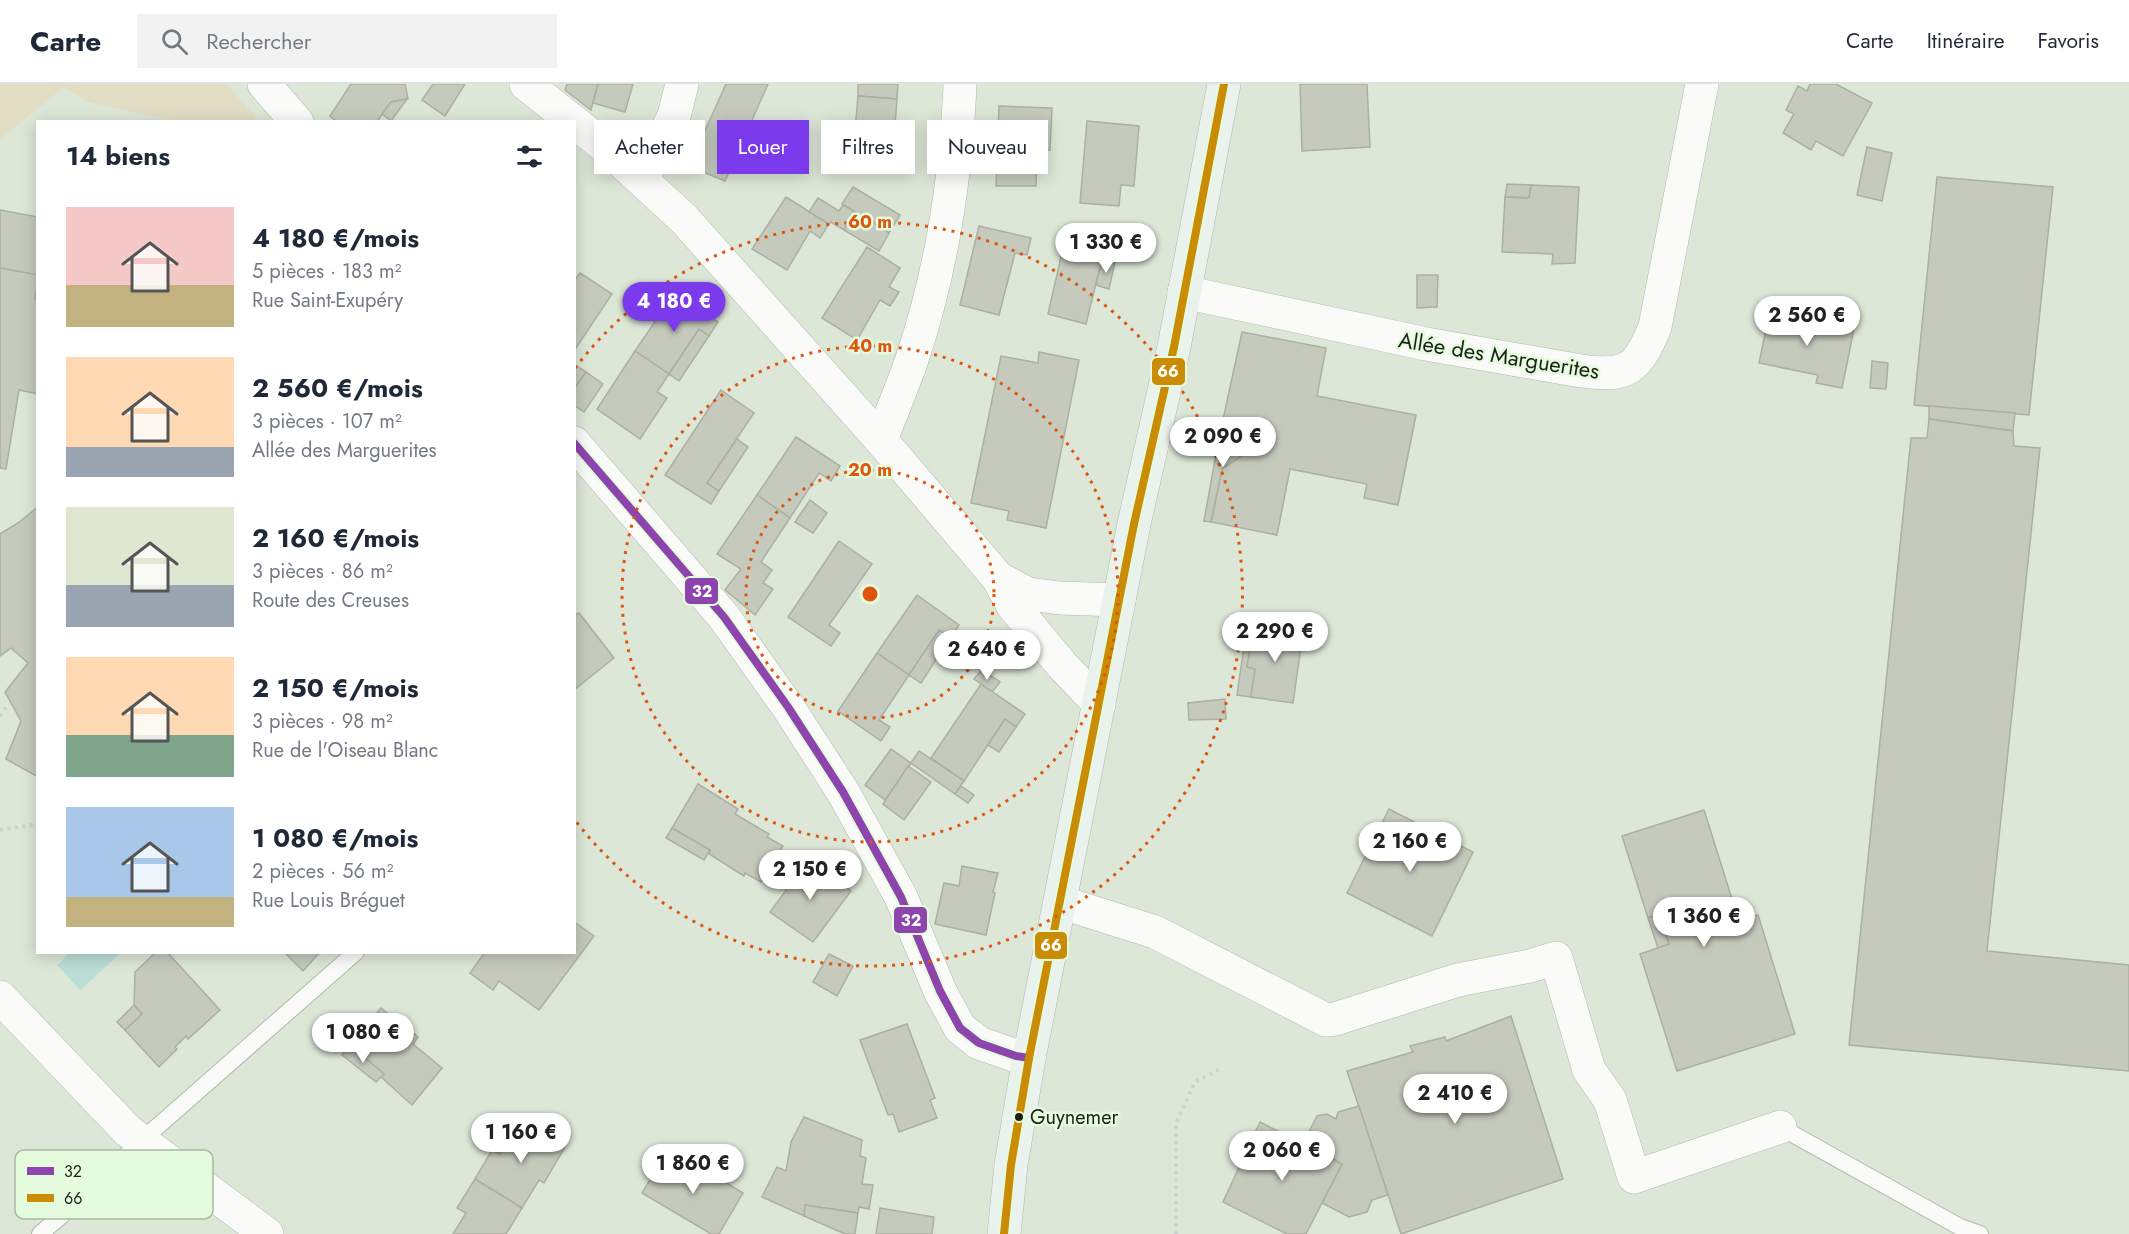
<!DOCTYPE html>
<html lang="fr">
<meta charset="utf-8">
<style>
body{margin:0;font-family:Jost,sans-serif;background:#f2f2f3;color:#1f2937;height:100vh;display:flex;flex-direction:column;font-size:22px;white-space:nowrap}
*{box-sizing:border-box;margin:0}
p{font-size:20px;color:#747a83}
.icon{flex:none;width:33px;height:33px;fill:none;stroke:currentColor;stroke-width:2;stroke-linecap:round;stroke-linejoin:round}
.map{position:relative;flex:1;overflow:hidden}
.sheet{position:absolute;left:36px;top:36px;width:540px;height:834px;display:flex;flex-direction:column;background:#fff;border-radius:0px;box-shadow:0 3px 15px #0003}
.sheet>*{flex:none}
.guide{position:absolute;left:594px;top:36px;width:570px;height:54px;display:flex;gap:12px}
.price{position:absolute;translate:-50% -51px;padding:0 14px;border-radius:21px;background:#fff;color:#222;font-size:20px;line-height:39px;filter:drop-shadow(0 2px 3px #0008)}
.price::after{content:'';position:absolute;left:50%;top:36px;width:18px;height:14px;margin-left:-9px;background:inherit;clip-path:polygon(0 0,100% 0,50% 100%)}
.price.on{background:#7c3aed;color:#fff}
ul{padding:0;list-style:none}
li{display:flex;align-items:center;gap:18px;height:150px;padding:0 30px}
li span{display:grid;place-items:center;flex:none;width:168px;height:120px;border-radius:0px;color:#555}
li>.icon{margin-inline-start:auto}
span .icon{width:72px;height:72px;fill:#fffc;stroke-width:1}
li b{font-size:26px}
h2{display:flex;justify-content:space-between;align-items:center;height:72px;padding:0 30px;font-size:26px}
.chip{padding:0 21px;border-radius:0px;background:#fff;box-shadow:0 3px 15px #0003;font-size:21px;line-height:54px}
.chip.on{background:#7c3aed;color:#fff}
header{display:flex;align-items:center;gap:36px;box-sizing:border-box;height:84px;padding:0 30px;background:#fff;border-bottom:2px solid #e0e1e3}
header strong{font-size:28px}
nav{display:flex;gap:33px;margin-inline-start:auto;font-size:21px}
.search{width:420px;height:54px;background:#f2f2f3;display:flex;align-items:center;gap:15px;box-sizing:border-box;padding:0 21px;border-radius:0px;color:#747a83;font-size:22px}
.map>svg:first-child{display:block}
.green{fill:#e2dec4}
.water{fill:#baddd5}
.building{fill:#c5cabd;stroke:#aab0a2;stroke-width:1.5}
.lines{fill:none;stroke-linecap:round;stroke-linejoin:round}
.service-casing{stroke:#b1b9ad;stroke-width:18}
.minor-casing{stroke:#b1b9ad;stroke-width:34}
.secondary-casing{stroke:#b1b9ad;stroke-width:34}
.path{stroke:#ced2cd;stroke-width:4;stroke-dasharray:3 4.5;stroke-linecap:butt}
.service{stroke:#fafbf9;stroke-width:16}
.minor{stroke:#fafbf9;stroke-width:33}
.secondary{stroke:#eaf2ed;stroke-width:33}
.bus-1-casing{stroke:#e5fbdd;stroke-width:12}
.bus-2-casing{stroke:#e5fbdd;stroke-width:12}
.bus-1{stroke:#8e44ad;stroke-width:8}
.bus-2{stroke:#cb8c05;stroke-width:8}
.ring{fill:none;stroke:#de560d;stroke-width:3;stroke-dasharray:3 6}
.bus-dot{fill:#1a2217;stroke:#e5fbdd;stroke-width:2}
.labels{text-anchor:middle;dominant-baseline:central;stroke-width:5;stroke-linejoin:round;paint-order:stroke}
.bus-label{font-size:20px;fill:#1a2217;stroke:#e5fbdd;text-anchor:start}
.street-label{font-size:22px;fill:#1a2217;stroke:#e5fbdd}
.key{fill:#e5fbdd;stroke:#a8baa2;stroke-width:1.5}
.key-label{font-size:16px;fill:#1a2217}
.centre{fill:#de560d;stroke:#e5fbdd;stroke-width:3}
.ring-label{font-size:18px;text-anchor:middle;font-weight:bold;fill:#de560d;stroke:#e5fbdd;stroke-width:5;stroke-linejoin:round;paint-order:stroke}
.line-badge{stroke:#e5fbdd;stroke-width:2}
.badge-label{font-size:16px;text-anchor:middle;font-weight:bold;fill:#fff}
</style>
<header>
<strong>Carte</strong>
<div class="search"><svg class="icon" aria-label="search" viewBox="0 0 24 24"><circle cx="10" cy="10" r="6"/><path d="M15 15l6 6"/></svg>Rechercher</div>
<nav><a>Carte</a><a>Itinéraire</a><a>Favoris</a></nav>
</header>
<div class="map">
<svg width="2129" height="1150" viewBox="0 0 2129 1150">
<rect width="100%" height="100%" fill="#dce7d7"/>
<polygon class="green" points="0,0 226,0 255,32 253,37 174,37 88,18 64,3 0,55"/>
<polygon class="water" points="71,868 121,868 121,869 80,906 57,881"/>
<g class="building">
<polygon points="351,0 405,0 408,15 391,18 377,38 337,38 330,32"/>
<polygon points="433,0 465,0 445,32 422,16"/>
<polygon points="567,0 598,0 591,26 565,6"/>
<polygon points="598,0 633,0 625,28 593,19"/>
<polygon points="726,0 768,0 725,97 689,82"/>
<polygon points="858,0 898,0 897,15 858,12"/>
<polygon points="1300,0 1367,0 1370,63 1302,67"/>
<polygon points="1810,0 1836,0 1872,19 1843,72 1816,57 1811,66 1783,49 1794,30 1786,26 1798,2 1807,7"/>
<polygon points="858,12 897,15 893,68 906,69 905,84 852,81"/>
<polygon points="407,15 391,37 382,30 391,18"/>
<polygon points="999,22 1052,24 1050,66 1037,67 1036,102 996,102"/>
<polygon points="1087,37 1139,42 1134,102 1121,101 1119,122 1080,119"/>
<polygon points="895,39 909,40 906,69 893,68"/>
<polygon points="1867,63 1892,69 1882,117 1857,111"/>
<polygon points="1937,93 2053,103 2029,331 1914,321"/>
<polygon points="1507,100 1531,101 1529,114 1505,113"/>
<polygon points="1531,101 1579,103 1575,179 1552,180 1553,170 1502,168 1505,113 1529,114"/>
<polygon points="853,103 900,131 889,149 842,120"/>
<polygon points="786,113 829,140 820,154 810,147 787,186 752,165"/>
<polygon points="818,114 839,127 843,121 854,127 844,146 831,138 829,140 809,128"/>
<polygon points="0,126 38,133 38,191 0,184"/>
<polygon points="854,127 889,149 879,167 844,146"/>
<polygon points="979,142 1031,154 1027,171 1015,169 999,231 960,221"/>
<polygon points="1066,151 1118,163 1115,178 1102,175 1086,240 1048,230"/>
<polygon points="867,163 900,184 889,203 899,208 890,222 880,216 857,256 822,234"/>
<polygon points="1102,175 1115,178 1109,205 1096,201"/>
<polygon points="0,184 38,191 35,215 38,215 38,310 19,306 6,385 0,384"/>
<polygon points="580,189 612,210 574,267 574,197"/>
<polygon points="1417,191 1438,191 1437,223 1417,224"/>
<polygon points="675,208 718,238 709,252 699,245 669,290 635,267"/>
<polygon points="1770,226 1854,245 1842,304 1816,299 1818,291 1759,279"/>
<polygon points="699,245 709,252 679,297 669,290"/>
<polygon points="1242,248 1326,264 1317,312 1416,331 1398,421 1364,414 1367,400 1290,385 1277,451 1211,438 1222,385 1251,365 1252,361 1219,354"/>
<polygon points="635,267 669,290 657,308 667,314 640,355 597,325"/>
<polygon points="1039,268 1079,276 1046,444 1007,436 1009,427 971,419 1001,272 1038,279"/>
<polygon points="1872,277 1888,279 1886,305 1870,304"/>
<polygon points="574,280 586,288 574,305"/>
<polygon points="586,288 603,300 584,328 574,321 574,305"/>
<polygon points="721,306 754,329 707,399 719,407 711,420 665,391"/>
<polygon points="1929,322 2015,329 2013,347 1929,335"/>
<polygon points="1929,335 2013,347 2014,362 2040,364 1987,867 2129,881 2129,987 1849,961 1911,354 1927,354"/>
<polygon points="796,353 840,382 831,397 819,389 790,434 757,411"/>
<polygon points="1219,354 1252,361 1251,365 1222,385 1211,438 1204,437"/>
<polygon points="737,355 748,363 719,407 707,399"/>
<polygon points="757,411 790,434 761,478 772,486 763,499 773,505 755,531 725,506 741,485 717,470"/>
<polygon points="810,416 827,429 813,449 795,438"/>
<polygon points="38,423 38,693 6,675 21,637 5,608 28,579 11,564 0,572 0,450 18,439"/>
<polygon points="839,457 872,480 829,541 840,549 831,562 788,533"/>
<polygon points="917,511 959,541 950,554 939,546 909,591 877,569"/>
<polygon points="579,529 614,574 574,606 574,532"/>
<polygon points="1247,541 1254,542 1247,583 1255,585 1251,613 1237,611"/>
<polygon points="1254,542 1303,549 1293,619 1251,613 1255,585 1247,583"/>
<polygon points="939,546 950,554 921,599 909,591"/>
<polygon points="877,569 909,591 879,636 890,643 881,657 838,627"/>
<polygon points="982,586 1000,598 992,608 974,595"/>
<polygon points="981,600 1025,630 1016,643 1005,635 964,697 931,674"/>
<polygon points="1225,615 1226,635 1189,636 1188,619"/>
<polygon points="1005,635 1016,643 999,668 988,661"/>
<polygon points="891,665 911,679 885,716 865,701"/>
<polygon points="919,667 964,697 955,710 911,679"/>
<polygon points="908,682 931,698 904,736 883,720"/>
<polygon points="698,700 738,725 735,730 769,750 767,753 783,762 761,798 745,789 744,792 709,770 710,766 672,744"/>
<polygon points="961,702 974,711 968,719 955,710"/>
<polygon points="1389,725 1473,768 1432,852 1347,809"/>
<polygon points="1704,726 1739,837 1758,831 1795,950 1677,987 1640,870 1669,860 1659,830 1648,834 1622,752"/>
<polygon points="672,744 710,766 704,776 666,754"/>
<polygon points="808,776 851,807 813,858 770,828"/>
<polygon points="962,782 998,789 993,808 995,809 986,851 935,840 944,799 959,802"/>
<polygon points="1659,830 1669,860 1658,864 1648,834"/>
<polygon points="574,838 594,852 539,926 499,897 493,906 470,889 485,868 574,868"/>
<polygon points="156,868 167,868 220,926 188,955 186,952 175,963 177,965 159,983 125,946 142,930 134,921 135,888"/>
<polygon points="284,868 320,868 303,887"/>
<polygon points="829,870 853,882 837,912 813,898"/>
<polygon points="134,921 142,930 125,946 117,938"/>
<polygon points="381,924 418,953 413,960 442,984 412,1021 381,993 384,990 350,961"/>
<polygon points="1511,932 1563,1095 1401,1150 1347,987 1413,968 1410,962 1445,953 1446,957"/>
<polygon points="907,940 935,1014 930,1016 937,1034 899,1048 893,1030 888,1031 860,956"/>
<polygon points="350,961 384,990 376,998 342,971"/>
<polygon points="1359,1022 1388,1111 1372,1116 1367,1128 1349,1133 1322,1119 1342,1080 1303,1060 1317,1032 1327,1030 1336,1035 1338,1028"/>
<polygon points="804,1033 862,1056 860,1072 866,1074 862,1100 873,1101 869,1125 859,1123 858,1129 805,1121 804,1132 762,1113 777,1083 786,1087 791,1058"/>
<polygon points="521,1036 565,1063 544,1099 539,1096 522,1124 475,1095 492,1066 500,1070"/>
<polygon points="1260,1038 1342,1080 1306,1150 1287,1150 1223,1118"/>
<polygon points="502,1048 511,1054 500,1070 492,1066"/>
<polygon points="666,1070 706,1094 710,1089 743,1109 719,1150 711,1150 642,1109"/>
<polygon points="475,1095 522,1124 506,1150 453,1150 466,1129 457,1124"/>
<polygon points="805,1121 858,1129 855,1150 845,1150 804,1132"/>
<polygon points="880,1124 934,1133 932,1150 876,1150"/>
</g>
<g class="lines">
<g class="service-casing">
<g id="service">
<polyline points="1780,1043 1960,1143 1980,1150"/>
<polyline points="40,1150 91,1106 141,1057 356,868"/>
</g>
</g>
<g class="minor-casing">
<g id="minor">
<polyline points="264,0 297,38"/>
<polyline points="526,0 574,38"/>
<polyline points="574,38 607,64 684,135 881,356 998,494 1013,522 1062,581 1099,620"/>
<polyline points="642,95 674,32 682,0"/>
<path d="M1184 208 1426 260 1581 287C1628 293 1637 286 1655 243L1702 0"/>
<path d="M881 356C891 329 903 302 912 275 942 186 956 93 960 0"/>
<polyline points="574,359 724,533 788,623 843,708 901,813 940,907 960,944 979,959 1016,972 1029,974"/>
<polyline points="998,494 1028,510 1060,514 1119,516"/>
<polyline points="1060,818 1155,848 1326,936 1335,935 1458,896 1530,882 1556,874 1589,986 1610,1016 1634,1093 1780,1043"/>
<polyline points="0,913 128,1047 267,1150"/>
</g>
</g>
<g class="secondary-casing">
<polyline id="secondary" points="1004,1150 1011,1081 1029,974 1134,440 1174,263 1224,0"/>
</g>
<g class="path">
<polyline points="0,632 7,621"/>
<polyline points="0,746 38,740"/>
<polyline points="1176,1150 1176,1039 1195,998 1222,984"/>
</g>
<use href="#service" class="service"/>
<use href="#minor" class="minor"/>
<use href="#secondary" class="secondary"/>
<g class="bus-1-casing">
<polyline id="bus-1" points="574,359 724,533 788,623 843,708 901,813 940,907 960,944 979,959 1016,972 1029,974"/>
</g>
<g class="bus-2-casing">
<polyline id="bus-2" points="1004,1150 1011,1081 1029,974 1134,440 1174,263 1224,0"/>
</g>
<use href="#bus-1" class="bus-1"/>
<use href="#bus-2" class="bus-2"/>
</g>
<g class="ring">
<circle cx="870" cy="510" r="124"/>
<circle cx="870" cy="510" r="248"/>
<path d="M575 284A372 372 0 1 1 575 736"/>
</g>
<circle class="bus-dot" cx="1019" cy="1033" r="5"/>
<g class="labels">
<g class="bus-label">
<text x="1030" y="1033">Guynemer</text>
</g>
<g class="street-label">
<text transform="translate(1499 271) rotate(9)">Allée des Marguerites</text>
</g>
</g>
<rect x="15" y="1066" width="198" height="69" rx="9" class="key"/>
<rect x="27" y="1083" width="27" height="8" fill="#8e44ad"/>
<rect x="27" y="1110" width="27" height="8" fill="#cb8c05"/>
<g class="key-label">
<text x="64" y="1093">32</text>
<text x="64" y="1120">66</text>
</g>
<circle cx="870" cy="510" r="9" class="centre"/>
<g class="ring-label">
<text x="870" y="144">60 m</text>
<text x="870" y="268">40 m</text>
<text x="870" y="392">20 m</text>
</g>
<g class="line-badge">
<rect x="1151" y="273" width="35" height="29" rx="6" fill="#cb8c05"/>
<rect x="684" y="493" width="35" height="28" rx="6" fill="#8e44ad"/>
<rect x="893" y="822" width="35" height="28" rx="6" fill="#8e44ad"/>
<rect x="1034" y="847" width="34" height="29" rx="6" fill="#cb8c05"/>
</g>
<g class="badge-label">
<text x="1168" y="293">66</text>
<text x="702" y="513">32</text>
<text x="911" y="842">32</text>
<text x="1051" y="867">66</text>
</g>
</svg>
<b class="price" style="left:1106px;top:190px">1 330 €</b>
<b class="price on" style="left:674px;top:249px">4 180 €</b>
<b class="price" style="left:1807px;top:263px">2 560 €</b>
<b class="price" style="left:1223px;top:384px">2 090 €</b>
<b class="price" style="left:1275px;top:579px">2 290 €</b>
<b class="price" style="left:987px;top:597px">2 640 €</b>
<b class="price" style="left:1410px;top:789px">2 160 €</b>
<b class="price" style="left:810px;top:817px">2 150 €</b>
<b class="price" style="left:1704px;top:864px">1 360 €</b>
<b class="price" style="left:363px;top:980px">1 080 €</b>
<b class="price" style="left:1455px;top:1041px">2 410 €</b>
<b class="price" style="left:521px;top:1080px">1 160 €</b>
<b class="price" style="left:1282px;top:1098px">2 060 €</b>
<b class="price" style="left:693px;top:1111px">1 860 €</b>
<div class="guide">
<a class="chip">Acheter</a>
<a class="chip on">Louer</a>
<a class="chip">Filtres</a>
<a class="chip">Nouveau</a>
</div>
<section class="sheet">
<h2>14 biens<svg class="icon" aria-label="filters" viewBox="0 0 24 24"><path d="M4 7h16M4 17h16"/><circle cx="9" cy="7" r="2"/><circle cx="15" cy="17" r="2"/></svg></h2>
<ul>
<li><span style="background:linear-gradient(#f6c9c9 65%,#c2b280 0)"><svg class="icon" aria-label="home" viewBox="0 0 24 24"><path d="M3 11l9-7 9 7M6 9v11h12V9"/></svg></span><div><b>4 180 €/mois</b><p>5 pièces · 183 m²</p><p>Rue Saint-Exupéry</p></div></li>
<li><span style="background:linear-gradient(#ffd9b3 75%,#9aa5b1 0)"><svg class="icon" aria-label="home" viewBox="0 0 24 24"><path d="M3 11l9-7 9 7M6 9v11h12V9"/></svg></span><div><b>2 560 €/mois</b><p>3 pièces · 107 m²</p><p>Allée des Marguerites</p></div></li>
<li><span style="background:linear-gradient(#dfe7d0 65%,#9aa5b1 0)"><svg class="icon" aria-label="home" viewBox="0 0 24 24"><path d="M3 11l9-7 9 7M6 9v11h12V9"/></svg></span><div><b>2 160 €/mois</b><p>3 pièces · 86 m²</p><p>Route des Creuses</p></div></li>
<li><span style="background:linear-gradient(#ffd9b3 65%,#7fa58c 0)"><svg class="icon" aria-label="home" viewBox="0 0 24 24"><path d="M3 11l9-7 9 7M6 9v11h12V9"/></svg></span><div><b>2 150 €/mois</b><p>3 pièces · 98 m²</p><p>Rue de l'Oiseau Blanc</p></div></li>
<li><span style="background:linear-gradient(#a9c7e8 75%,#c2b280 0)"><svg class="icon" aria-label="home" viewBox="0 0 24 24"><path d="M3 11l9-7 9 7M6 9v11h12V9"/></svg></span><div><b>1 080 €/mois</b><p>2 pièces · 56 m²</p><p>Rue Louis Bréguet</p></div></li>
</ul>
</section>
</div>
